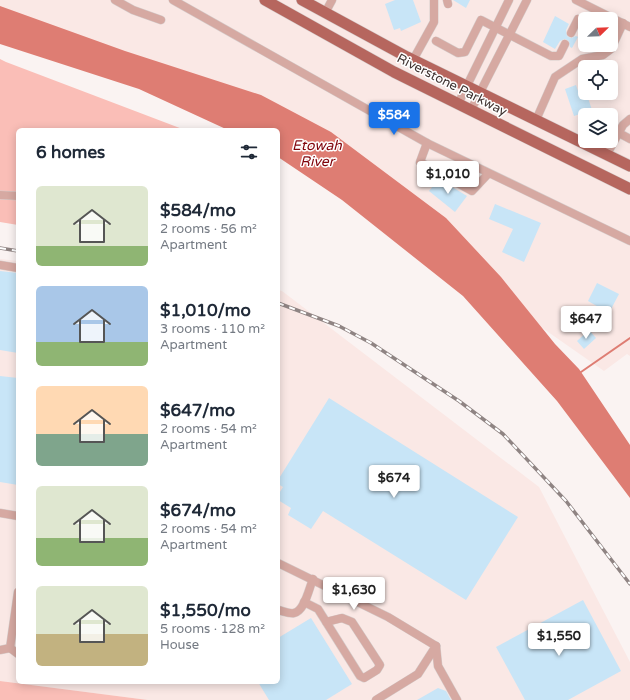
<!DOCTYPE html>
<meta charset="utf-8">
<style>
body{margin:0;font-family:"Varela Round",sans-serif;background:#f2f2f3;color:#1f2937;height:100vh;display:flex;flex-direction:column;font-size:15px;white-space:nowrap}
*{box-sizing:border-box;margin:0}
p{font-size:13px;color:#747a83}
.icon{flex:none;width:22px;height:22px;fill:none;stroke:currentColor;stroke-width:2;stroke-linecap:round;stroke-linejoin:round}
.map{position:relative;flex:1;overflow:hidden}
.details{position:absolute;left:16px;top:128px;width:264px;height:556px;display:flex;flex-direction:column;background:#fff;border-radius:6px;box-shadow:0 2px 10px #0003}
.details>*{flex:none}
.needle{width:26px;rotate:67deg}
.tools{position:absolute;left:578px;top:12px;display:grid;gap:8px}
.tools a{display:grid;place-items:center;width:40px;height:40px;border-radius:6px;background:#fff;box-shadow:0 2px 10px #0003;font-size:20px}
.price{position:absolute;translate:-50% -34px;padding:0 9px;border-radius:4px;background:#fff;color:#222;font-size:13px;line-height:26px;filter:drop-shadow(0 1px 2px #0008)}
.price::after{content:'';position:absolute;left:50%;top:24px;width:12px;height:9px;margin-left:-6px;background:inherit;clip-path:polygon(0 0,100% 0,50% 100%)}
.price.active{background:#1a73e8;color:#fff}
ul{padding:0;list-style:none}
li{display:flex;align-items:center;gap:12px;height:100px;padding:0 20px}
li span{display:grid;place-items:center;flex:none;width:112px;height:80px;border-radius:6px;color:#555}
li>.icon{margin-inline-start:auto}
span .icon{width:48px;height:48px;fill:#fffc;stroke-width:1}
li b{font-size:17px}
h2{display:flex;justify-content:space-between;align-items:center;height:48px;padding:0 20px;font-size:17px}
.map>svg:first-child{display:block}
.built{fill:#fae8e5;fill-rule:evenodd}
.green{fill:#fabeb7}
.water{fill:#de7d73}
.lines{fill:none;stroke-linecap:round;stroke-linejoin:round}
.stream{stroke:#de7d73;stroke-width:2}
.building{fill:#c8e5f7}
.minor-casing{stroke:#d5cdcc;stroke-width:9}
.major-casing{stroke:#d5cdcc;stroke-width:12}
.minor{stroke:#d6a9a2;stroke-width:8}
.major{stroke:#b6665e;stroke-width:11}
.rail-casing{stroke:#8f8483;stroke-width:3.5}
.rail{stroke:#fff;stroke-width:2;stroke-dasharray:6;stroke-linecap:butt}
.labels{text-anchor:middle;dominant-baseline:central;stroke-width:3;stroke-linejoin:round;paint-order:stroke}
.street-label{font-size:13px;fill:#413432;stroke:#fff}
.water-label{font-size:14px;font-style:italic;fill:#80040b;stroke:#fff}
</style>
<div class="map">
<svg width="630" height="700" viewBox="0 0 630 700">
<rect width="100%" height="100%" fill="#faf3f2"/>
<g class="built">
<path d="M0 0H630V356L627 354 604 371 462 272 278 130 0 19ZM585 19H611V45H585ZM585 67H611V93H585ZM585 115H611V141H585Z"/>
<polygon points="0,259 18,261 18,682 278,682 278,290 282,291 539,487 630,662 630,700 148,700 0,681"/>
</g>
<g class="green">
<polygon points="0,59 6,62 185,130 18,130 18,225 0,222"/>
<polygon points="0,681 148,700 0,700"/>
</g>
<polygon class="water" points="0,6 125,51 261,95 331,132 446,218 501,277 555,344 579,369 630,445 630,498 557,401 463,296 342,200 278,157 278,130 228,130 139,89 0,44"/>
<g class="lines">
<polyline class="stream" points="581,372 630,338"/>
</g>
<g class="building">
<polygon points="395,0 413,0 421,22 401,31 400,28 394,30 385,4"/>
<polygon points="453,0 470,0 466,8"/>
<polygon points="555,16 569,24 566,30 567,36 571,38 576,36 578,37 572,48 570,47 569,41 565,39 560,41 555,49 543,42"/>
<polygon points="576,85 578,91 585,89 592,110 574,116 565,89"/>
<polygon points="439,179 467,196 455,212 429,191"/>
<polygon points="495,204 541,223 524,262 502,252 513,229 489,219"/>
<polygon points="0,271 18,273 18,353 0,350"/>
<polygon points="597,283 619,294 609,313 588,301"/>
<polygon points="589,330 596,338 584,349 577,341"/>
<polygon points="0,376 18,378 18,485 0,482"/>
<polygon points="329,398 518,517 466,600 323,511 311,529 288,515 291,508 278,500 278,495 283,487 278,484 278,480"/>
<polygon points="583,600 621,671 568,700 525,700 496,647"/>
<polygon points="311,618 352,684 326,700 269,700 258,682 278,682 278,638"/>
<polygon points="438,688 446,691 451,700 417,700"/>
</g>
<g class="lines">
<g class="minor-casing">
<g id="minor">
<polyline points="115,0 133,10 161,20"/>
<polyline points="173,0 427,143 630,241"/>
<polyline points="447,0 448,4"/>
<polyline points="576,0 630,27"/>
<polyline points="325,13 332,0"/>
<polyline points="571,33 578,19"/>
<polyline points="436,41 458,53 465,52 481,20 551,56 559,56 565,44"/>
<polyline points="413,60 434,22 434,0"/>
<polyline points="458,104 509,0"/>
<polyline points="471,110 527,0"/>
<polyline points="536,120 555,77 582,59 603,55 611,49 623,23"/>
<polyline points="619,133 630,139"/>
<polyline points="427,143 420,162 472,191 488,174"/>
<polyline points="607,154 623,125 630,119"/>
<polyline points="0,195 18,196"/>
<polyline points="0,265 18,268"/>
<polyline points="0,513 18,516"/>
<polyline points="278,563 388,617 436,646"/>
<polyline points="304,602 318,609 360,676 364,678 377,670 380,665 352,622 342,618 326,622"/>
<path d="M278 610C283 611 289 614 294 613 305 611 309 588 313 579"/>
<polyline points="436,646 438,666 457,700"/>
<polyline points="10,648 18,654"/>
<polyline points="0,650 10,648 18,592"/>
<polyline points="376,700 418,674 436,646"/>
</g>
</g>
<g class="major-casing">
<g id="major">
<polyline points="265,0 394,72 630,189"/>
<polyline points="302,0 407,57 630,166"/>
</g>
</g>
<use href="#minor" class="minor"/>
<use href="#major" class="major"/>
<g class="rail-casing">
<g id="rail">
<polyline points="0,248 18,251"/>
<polyline points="278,303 339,326 371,343 459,401 503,434 566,501 630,584"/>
</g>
</g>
<use href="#rail" class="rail"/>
</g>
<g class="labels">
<g class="street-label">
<text transform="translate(452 85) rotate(27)">Riverstone Parkway</text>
</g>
<g class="water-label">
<text x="317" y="145">Etowah<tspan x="317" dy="16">River</tspan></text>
</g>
</g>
</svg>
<div class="tools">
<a><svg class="needle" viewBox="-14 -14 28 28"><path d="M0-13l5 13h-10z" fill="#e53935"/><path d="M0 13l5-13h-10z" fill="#747a83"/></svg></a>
<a><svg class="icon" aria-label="locate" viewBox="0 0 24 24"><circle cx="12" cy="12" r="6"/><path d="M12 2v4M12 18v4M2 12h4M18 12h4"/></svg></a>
<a><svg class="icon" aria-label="layers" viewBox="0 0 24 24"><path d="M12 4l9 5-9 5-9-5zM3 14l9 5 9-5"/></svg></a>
</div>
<b class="price active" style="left:394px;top:136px">$584</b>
<b class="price" style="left:448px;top:195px">$1,010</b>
<b class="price" style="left:586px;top:340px">$647</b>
<b class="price" style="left:394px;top:499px">$674</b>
<b class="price" style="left:354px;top:611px">$1,630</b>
<b class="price" style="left:559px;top:657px">$1,550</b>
<section class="details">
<h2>6 homes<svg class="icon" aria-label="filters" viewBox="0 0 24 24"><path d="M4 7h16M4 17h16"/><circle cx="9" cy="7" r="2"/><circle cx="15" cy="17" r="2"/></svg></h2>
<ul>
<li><span style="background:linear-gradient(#dfe7d0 75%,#8fb573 0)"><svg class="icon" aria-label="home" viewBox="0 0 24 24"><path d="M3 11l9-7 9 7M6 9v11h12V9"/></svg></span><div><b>$584/mo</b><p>2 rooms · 56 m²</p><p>Apartment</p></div></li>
<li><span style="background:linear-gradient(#a9c7e8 70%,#8fb573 0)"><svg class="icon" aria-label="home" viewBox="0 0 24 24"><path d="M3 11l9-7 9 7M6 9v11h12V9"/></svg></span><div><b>$1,010/mo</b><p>3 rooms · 110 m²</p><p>Apartment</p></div></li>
<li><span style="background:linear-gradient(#ffd9b3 60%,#7fa58c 0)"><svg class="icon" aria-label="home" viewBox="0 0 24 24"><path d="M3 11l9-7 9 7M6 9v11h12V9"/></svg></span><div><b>$647/mo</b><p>2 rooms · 54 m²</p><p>Apartment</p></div></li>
<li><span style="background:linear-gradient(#dfe7d0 65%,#8fb573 0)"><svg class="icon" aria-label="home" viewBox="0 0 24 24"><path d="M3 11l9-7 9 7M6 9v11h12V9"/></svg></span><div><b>$674/mo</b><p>2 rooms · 54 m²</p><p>Apartment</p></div></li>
<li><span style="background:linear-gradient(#dfe7d0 60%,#c2b280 0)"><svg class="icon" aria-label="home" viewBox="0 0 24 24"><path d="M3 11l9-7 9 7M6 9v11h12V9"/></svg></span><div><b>$1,550/mo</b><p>5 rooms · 128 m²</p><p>House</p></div></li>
</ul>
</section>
</div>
